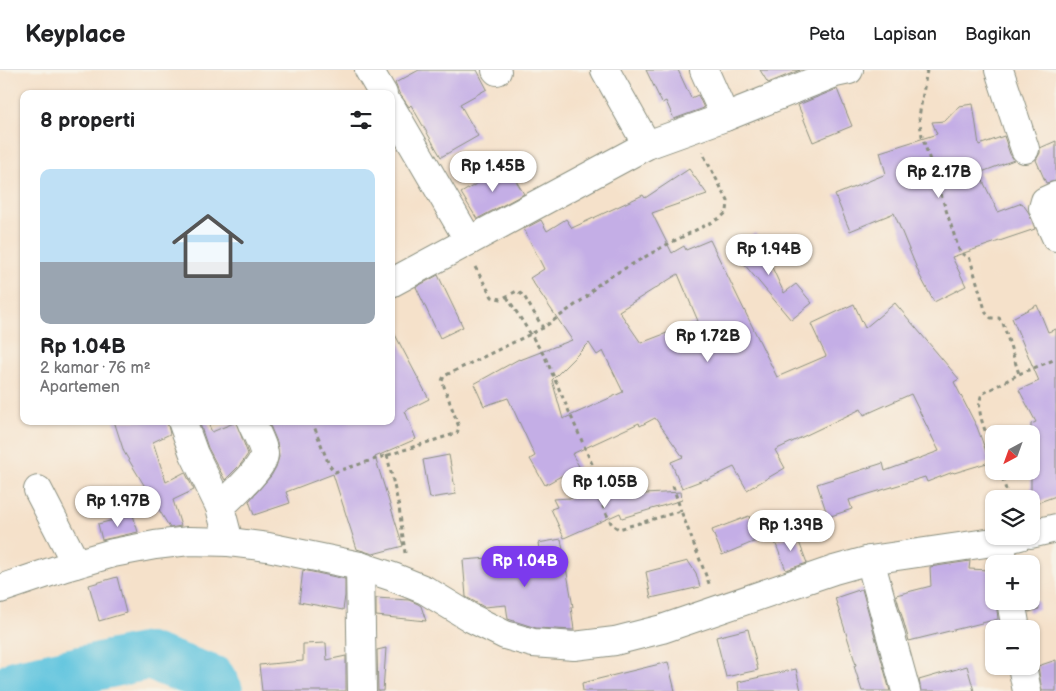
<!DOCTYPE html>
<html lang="id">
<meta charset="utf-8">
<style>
body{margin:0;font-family:"Balsamiq Sans",sans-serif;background:#f2f2f2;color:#202124;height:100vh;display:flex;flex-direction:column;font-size:19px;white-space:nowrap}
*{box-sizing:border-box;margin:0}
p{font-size:16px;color:#757577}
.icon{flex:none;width:28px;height:28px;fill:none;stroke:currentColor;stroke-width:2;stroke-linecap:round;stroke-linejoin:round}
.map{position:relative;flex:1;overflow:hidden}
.side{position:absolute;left:20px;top:20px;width:375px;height:335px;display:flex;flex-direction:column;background:#fff;border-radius:10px;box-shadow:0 1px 4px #0004}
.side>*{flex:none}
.needle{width:32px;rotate:221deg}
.tools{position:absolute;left:985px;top:355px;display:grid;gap:10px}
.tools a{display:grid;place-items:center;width:55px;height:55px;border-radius:10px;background:#fff;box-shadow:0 1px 4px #0004;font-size:25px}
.price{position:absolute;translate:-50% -42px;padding:0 11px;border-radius:18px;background:#fff;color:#222;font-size:16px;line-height:32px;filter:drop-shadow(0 1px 2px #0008)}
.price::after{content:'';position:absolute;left:50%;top:30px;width:15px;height:11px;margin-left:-8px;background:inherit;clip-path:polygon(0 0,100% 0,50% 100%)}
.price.current{background:#7c3aed;color:#fff}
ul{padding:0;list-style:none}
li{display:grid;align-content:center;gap:10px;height:265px;padding:0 20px}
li+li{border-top:1px solid #e0e0e0}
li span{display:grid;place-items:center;height:155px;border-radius:10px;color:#555}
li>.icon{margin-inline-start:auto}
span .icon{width:90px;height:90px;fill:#fffc;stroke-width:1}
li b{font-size:21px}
h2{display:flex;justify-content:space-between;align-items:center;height:60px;padding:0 20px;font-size:21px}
header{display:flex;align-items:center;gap:30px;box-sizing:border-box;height:70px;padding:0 25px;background:#fff;border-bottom:1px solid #e0e0e0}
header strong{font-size:24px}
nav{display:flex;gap:28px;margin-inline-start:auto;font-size:18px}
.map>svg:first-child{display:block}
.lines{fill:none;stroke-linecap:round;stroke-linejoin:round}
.river{stroke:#61c5df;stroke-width:48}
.building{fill:#c4aee6;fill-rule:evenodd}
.minor-casing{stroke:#8a8f7f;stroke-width:30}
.path{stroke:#8a8f7f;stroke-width:3;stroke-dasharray:4 4;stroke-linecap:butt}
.minor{stroke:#fff;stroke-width:28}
</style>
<header>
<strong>Keyplace</strong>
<nav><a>Peta</a><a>Lapisan</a><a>Bagikan</a></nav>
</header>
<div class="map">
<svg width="1056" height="621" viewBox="0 0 1056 621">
<rect width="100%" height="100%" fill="#f7f3e8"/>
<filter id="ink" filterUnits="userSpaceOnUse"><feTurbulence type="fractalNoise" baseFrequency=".02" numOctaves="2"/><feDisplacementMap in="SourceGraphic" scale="10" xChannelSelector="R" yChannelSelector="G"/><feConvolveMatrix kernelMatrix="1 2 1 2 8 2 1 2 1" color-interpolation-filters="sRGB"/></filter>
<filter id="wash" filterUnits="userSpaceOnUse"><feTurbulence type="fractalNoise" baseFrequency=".0096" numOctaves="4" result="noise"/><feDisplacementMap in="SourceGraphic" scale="20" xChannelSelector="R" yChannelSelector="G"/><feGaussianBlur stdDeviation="1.12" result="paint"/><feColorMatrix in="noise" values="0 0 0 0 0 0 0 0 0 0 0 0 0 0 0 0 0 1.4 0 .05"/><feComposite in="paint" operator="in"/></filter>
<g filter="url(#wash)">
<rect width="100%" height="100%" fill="#f5e1ca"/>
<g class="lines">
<polyline class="river" points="6,621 18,613 148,586 212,609 219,621"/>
</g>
<g id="blocks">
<g class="building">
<polygon points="419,0 477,0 487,19 460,34 478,66 441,87 411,35 409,37 399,23 395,13"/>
<polygon points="646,0 678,0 691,28 698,25 704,38 674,49 666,31 662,33"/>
<polygon points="760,0 800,0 768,13"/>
<polygon points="837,19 852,56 813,72 798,35"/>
<polygon points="973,34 979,75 1004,66 1010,84 1014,90 979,103 998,142 1022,133 1029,143 1035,159 952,187 966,216 934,232 920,206 894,143 850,161 835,125 886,104 880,82 937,64 932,52 945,51 959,36"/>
<polygon points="1056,71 1056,111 1046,113 1036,90 1040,83 1040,78"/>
<polygon points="507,96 524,124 477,149 461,123"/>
<path d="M689 99 707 124 652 143 672 183 684 176 686 180 710 170 777 307 826 286 811 254 854 234 865 258 895 233 959 309 954 312 977 357 990 392 954 403 953 402 927 412 925 407 849 430 852 439 828 447 817 414 883 393 885 401 939 381 911 324 864 345 861 339 775 380 785 398 747 420 734 397 707 410 706 409 682 418 671 392 683 387 655 348 640 356 639 353 572 384 579 396 545 415 530 389 535 386 508 328 484 336 474 314 519 289 520 290 572 270 530 208 544 199 524 159 541 150 547 161 566 149 572 158 643 125 645 128ZM678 204 698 251 641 273 619 241ZM589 273 597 285 603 281 623 322 563 349 552 310Z"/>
<polygon points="756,163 784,223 796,214 812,233 791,250 728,175"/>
<polygon points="438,205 463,257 440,268 416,217"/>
<polygon points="1037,235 1048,262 1056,259 1056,426 1031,435 1031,354 1036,352 1019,320 1039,311 1012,248"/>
<polygon points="391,257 429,329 405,341 416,369 375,387 403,476 373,484 357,479 333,404 286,422 290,433 254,445 249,431 271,406 276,397 279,387 277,372 268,351 391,351"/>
<polygon points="114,351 167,351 170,364 153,372 166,412 185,402 194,420 173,430 181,456 170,458 124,382"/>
<polygon points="199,351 207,351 212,362 236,352 248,384 241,394 225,410 208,378"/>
<polygon points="449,385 456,424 430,428 423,390"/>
<polygon points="681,422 682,430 622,448 620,443 564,468 551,439 557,437 553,429"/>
<polygon points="133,445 138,462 102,470 98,454"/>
<polygon points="749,446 758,470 722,485 712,460"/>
<polygon points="796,464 807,493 786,500 775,472"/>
<polygon points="561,469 573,537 571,537 574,560 536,558 511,550 508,549 506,535 484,537 466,527 463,490 489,488 489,497 540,484 538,473"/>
<polygon points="688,491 696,503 700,517 651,528 646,502"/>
<polygon points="970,491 969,499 989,500 994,514 994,531 996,531 998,549 909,571 896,525 931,516 930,497"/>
<polygon points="303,500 345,509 345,526 343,540 299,532"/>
<polygon points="117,507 126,543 99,551 89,515"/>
<polygon points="862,519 890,621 862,621 854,596 856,595 835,528"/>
<polygon points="376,528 409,530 418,534 421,536 426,551 376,546"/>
<polygon points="1027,531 1038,531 1039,539 1029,542"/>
<polygon points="748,559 758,600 726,607 716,567"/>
<polygon points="326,573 327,590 346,586 346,621 262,621 259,595 303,591 303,574"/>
<polygon points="386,578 383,621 378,621 377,580"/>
<polygon points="1056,590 1056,621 1042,621 1038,596"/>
<polygon points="668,592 675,621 583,621 582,613"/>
<polygon points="967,596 974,621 921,621 919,610"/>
<polygon points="796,599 801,621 739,621 738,612"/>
</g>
</g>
</g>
<g filter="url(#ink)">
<use href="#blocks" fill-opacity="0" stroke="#8a8f7f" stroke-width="1"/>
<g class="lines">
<g class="minor-casing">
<g id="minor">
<polyline points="369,0 383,24"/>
<polyline points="496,0 497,1"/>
<polyline points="605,0 647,75"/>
<polyline points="704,0 725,47"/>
<polyline points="999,0 1025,79"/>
<polyline points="391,37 469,171"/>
<polyline points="1056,126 1045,131 1043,138 1056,167"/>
<polyline points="391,213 647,75 725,47 835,3 849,0"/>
<polyline points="182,351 194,384 220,437 229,472"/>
<polyline points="38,420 70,482 75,494"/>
<path d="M220 437C230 427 265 397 264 384 264 376 254 359 251 351"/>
<polyline points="1031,464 1056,458"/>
<polyline points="1000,471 1004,494"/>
<polyline points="870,490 906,621"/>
<polyline points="360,496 362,621"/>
<polyline points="0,519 65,497 113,483 155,475 189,471 229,472 268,477 360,496 393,507 425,520 471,548 505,565 533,573 574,576 615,571 662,559 834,500 870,490 1000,471 1020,466"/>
<polyline points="1011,531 1016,559"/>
<polyline points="1022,596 1027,621"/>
</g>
</g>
<g class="path">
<polyline points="927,0 919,47 922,66 960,183 969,187 971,192 986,243 991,248 999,248 1003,253 1019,304"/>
<polyline points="475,197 492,227 501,229 517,221 524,226 543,258 589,225 595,217 606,209 666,175 720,148 727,142 728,131 702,82"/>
<polyline points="507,227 545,287 592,394 593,417 612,455 619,459 681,441 710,516"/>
<polyline points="312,351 329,395 335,402 457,363 459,357 442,311 444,306 543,258"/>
<path d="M994 383C988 366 974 342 982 324L1019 304 1056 289"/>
<polyline points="387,385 399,437 405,483"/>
<polyline points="1000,401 1009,429"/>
<polyline points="673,416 681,441"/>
</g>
<use href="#minor" class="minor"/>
</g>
</g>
</svg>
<div class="tools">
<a><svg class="needle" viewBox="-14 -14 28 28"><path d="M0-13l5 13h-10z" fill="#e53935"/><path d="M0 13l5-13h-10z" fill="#757577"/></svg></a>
<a><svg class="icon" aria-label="layers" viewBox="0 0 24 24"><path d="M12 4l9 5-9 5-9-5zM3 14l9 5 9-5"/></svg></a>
<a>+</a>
<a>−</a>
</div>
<b class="price" style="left:493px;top:123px">Rp 1.45B</b>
<b class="price" style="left:939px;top:129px">Rp 2.17B</b>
<b class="price" style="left:769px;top:206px">Rp 1.94B</b>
<b class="price" style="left:708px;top:293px">Rp 1.72B</b>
<b class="price" style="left:605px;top:439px">Rp 1.05B</b>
<b class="price" style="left:118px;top:458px">Rp 1.97B</b>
<b class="price" style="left:791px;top:482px">Rp 1.39B</b>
<b class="price current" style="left:525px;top:518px">Rp 1.04B</b>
<section class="side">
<h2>8 properti<svg class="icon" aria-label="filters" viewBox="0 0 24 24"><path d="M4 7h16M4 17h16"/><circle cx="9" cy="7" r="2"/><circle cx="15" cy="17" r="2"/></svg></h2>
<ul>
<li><span style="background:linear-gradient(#bfe0f5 60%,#9aa5b1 0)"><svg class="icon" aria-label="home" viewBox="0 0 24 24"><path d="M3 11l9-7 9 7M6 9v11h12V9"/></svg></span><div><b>Rp 1.04B</b><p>2 kamar · 76 m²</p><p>Apartemen</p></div></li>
</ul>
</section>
</div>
